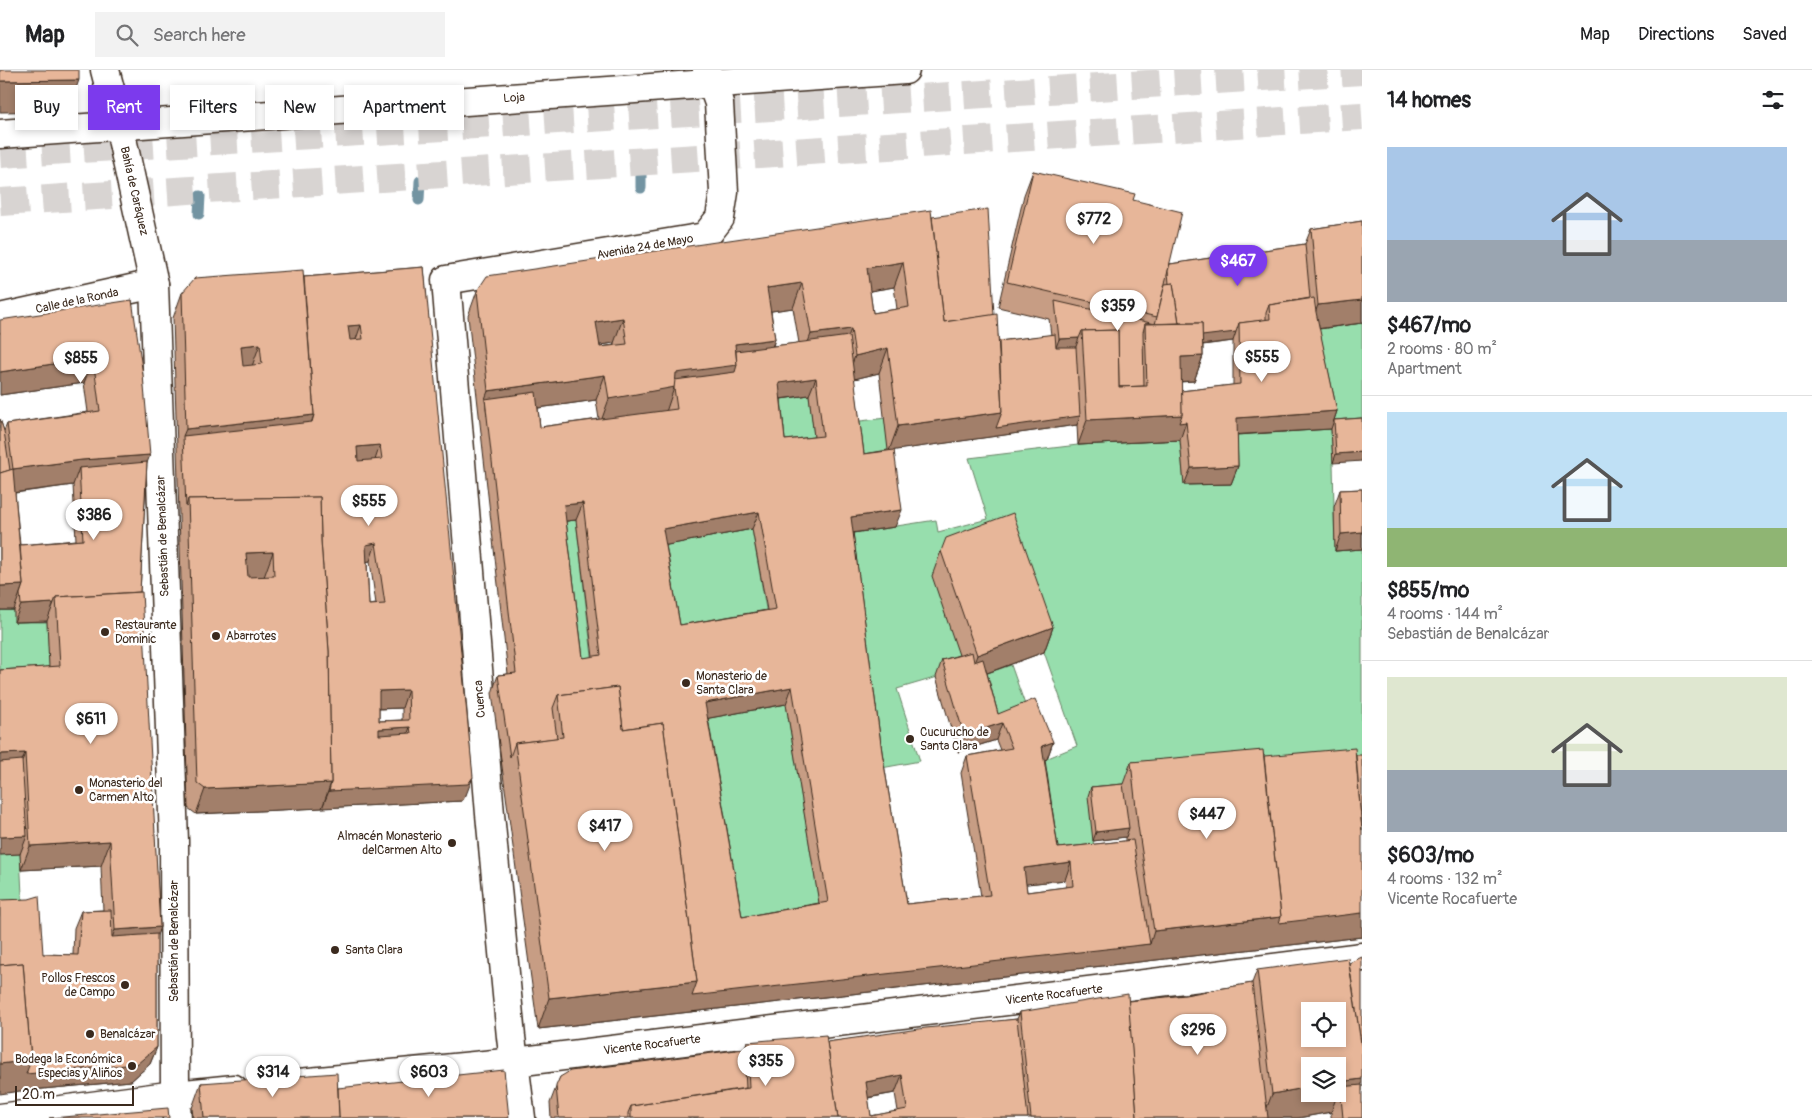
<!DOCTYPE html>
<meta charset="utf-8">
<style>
body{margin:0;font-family:Pangolin,sans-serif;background:#f2f2f2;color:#202124;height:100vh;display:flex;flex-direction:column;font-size:19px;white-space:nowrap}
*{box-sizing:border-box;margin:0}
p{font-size:16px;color:#757577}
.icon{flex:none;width:28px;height:28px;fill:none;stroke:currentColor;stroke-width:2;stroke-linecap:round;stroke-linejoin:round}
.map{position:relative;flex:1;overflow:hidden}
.drawer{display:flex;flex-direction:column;background:#fff;width:450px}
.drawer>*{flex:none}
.hud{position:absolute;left:15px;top:15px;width:475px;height:45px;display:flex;gap:10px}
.tools{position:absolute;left:1301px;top:932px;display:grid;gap:10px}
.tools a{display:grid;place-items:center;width:45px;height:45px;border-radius:0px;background:#fff;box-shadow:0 2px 8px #0003;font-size:25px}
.scale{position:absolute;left:15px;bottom:12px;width:119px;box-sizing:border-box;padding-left:5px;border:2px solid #3b2a1e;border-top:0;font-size:14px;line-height:18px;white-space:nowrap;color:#3b2a1e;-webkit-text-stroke:4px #fff;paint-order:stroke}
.price{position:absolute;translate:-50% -42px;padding:0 11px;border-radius:18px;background:#fff;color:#222;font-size:16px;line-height:32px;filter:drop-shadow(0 1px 2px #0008)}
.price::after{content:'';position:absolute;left:50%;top:30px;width:15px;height:11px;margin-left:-8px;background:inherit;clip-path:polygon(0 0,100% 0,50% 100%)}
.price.current{background:#7c3aed;color:#fff}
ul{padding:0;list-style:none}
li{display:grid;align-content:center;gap:10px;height:265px;padding:0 25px}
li+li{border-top:1px solid #e0e0e0}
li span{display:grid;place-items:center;height:155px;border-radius:0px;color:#555}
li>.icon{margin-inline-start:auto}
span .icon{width:90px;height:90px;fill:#fffc;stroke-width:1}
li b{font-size:21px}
h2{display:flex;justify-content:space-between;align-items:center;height:60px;padding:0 25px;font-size:21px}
.pill{padding:0 18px;border-radius:0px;background:#fff;box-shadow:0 2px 8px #0003;font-size:18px;line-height:45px}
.pill.current{background:#7c3aed;color:#fff}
header{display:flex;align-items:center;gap:30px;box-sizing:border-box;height:70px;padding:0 25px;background:#fff;border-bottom:1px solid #e0e0e0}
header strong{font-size:24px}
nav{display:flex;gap:28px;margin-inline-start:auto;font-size:18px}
.search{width:350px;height:45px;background:#f2f2f2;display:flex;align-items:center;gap:12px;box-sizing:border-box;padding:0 18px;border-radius:0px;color:#757577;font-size:19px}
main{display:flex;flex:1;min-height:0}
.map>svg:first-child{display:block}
.green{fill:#97dead;stroke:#698466}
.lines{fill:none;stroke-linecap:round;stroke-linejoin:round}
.stream{stroke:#7394a2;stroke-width:11}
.secondary-tunnel{stroke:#d8d4d2;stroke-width:28;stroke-dasharray:28 14;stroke-linecap:butt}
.pedestrian-casing{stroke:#3b2a1e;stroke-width:31}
.minor-casing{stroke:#3b2a1e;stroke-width:31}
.pedestrian{stroke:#fff;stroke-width:28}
.minor{stroke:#fff;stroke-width:28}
.wall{fill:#c79d84;stroke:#3b2a1e;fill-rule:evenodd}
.shaded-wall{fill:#a27f6b;stroke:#3b2a1e}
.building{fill:#e7b699;stroke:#3b2a1e;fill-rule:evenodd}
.poi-dot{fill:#3b2a1e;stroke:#fff;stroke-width:2}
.labels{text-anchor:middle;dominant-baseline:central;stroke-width:5;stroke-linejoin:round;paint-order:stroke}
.street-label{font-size:12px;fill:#3b2a1e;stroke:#fff}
.poi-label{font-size:12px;fill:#3b2a1e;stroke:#fff;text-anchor:start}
</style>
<header>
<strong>Map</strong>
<div class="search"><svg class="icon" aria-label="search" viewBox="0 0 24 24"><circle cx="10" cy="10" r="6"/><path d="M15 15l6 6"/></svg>Search here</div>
<nav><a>Map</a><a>Directions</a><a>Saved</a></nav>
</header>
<main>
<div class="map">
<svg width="1362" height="1048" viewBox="0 0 1362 1048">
<rect width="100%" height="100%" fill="#fff"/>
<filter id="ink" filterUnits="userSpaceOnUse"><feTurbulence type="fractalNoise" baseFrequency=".02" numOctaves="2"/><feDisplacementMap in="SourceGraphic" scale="10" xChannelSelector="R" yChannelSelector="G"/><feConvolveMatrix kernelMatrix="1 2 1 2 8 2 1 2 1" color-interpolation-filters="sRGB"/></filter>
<g filter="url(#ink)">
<g class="green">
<polygon points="1362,253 1362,357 1331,359 1333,393 1335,481 1362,479 1362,703 1093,771 1097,791 1052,795 1036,693 1077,676 1004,468 965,599 897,619 920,691 876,699 844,464 936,450 938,462 988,449 969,388 1078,375 1180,370 1184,415 1230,365 1309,260"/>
<polygon points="809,325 816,383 779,387 772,330"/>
<polygon points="886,348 889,381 857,401 852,352"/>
<polygon points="576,450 594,603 577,605 558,452"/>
<polygon points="752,459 769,556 674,573 657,477"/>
<polygon points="0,540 14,540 15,552 47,552 51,621 0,625"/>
<polygon points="1011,595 1029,646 992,661 976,607"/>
<polygon points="786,634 822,849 735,865 699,650"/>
<polygon points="20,784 23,846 0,847 0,785"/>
</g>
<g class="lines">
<g class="stream">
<polyline points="641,118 641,96"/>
<polyline points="419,130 420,111"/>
<polyline points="199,144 200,126"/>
</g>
<g class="secondary-tunnel">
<polyline points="0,84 1362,1"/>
<polyline points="0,132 1362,46"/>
</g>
<g class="pedestrian-casing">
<polyline id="pedestrian" points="0,248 154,214"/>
</g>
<g class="minor-casing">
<g id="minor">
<polyline points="105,0 117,46 154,214 174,771 175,1025 177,1048"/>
<polyline points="0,64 905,0"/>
<polyline points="299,1013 515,992 1362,887"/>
<polyline points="0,1048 175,1025 234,1019"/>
<polyline points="521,1048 511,967 490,744 446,210 705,167 720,148 724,122 719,33 707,0"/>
</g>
</g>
<use href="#pedestrian" class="pedestrian"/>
<use href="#minor" class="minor"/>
</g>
<g class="wall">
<path d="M1033 101 1133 130 1170 194 1305 174 1311 159 1362 151V253L1319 259 1337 341 1334 350 1362 348 1333 393 1331 359 1237 365 1238 396 1231 414 1184 415 1180 370 1078 375 1077 355 894 380 895 457 853 463 882 682 907 834 981 826 961 703 967 686 1000 680 996 670 958 682 936 607 942 590 959 585 932 506 941 481 1053 557 1044 582 987 603 998 644 1053 672 1047 689 1045 690 1058 778 1125 771V767L1093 771 1088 726 1091 717 1123 714 1131 692 1264 686 1362 867 538 959 503 704 492 623 498 605 508 604 468 246 477 221 932 147 994 245 999 271 1051 265 1049 249 998 237 1024 125ZM894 217 897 239 873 243 870 221ZM793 238 799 273 773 276 775 269 771 241ZM1233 271V315L1181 321V312L1194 311 1203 286V275ZM614 273V275L600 277V275ZM879 303 888 380 864 384 854 309ZM809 325 814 367 785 370 781 329ZM596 330 599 349 540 357 538 338ZM576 450 593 587 583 588 566 451ZM752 459 767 540 680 555 666 475ZM786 634 819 833 742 847 708 648ZM1065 810 1066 817 1027 822 1026 814Z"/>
<path d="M424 197 466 725 462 731 196 744 188 738 173 248 182 223 304 207ZM367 491H370L376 534 369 535ZM402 638V650L379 651V639Z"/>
<path d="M132 230 147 392 140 522 160 857 157 864V977L150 994 131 1011 20 1021 43 884 73 885 74 858 81 841 103 840 101 796 21 800 20 784 0 600 49 597 47 551 14 552V540H0V349L4 361 7 354 88 342 84 313 0 325ZM73 415 76 470 20 475 15 423Z"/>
<polygon points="1362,419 1362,479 1335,481 1334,437 1340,420"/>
<path d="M1257 900 1362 1048H1331V1042L1298 1048H551L550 1033 560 1007 744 979 747 972H827L1017 949 1020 942 1128 931 1185 925 1252 913ZM895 1023 898 1041 871 1046 868 1028Z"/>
<polygon points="201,1013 338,1018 509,1048 193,1048 192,1038"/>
</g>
<g class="shaded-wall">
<polygon points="79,10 68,41 0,42 0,11"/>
<polygon points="903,192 894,217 858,223 867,198"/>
<polygon points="802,213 793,238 758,243 767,218"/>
<polygon points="1362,230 1362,253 1309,260 1318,235"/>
<polygon points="623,248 614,273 587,277 596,252"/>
<polygon points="361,255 355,272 341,273 348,256"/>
<polygon points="851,259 842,283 802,289 811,264"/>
<polygon points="1146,262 1236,262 1233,271 1174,278"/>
<polygon points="1079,268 1073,285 1053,286 1059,269"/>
<polygon points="775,269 766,294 728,320 674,318 666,342 600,354 609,329 676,303 735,274"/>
<polygon points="260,274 251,299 232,300 241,276"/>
<polygon points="888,278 879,303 846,311 855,286"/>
<polygon points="1203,286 1194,311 1172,312 1181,287"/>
<polygon points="93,288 84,313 0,325 0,302"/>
<polygon points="605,305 596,330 487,345 485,329 488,321"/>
<polygon points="816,308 809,325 772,330 779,313"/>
<polygon points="1337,341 1331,359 1230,365 1237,348"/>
<polygon points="1002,342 1080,346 1077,355 889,381 898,356"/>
<polygon points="314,345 305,370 183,366 186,359"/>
<polygon points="1182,345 1186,352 1180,370 1078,375 1087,350"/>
<polygon points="380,375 374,393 350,395 357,377"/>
<polygon points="1362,382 1362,391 1333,393 1336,384"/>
<polygon points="150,385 141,409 79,398 73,415 4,424 13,399 82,390"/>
<polygon points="1238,396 1231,414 1184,415 1191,398"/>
<polygon points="583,433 576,450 558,452 564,435"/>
<polygon points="902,440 895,457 844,464 851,447"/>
<polygon points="759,442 752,459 657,477 663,459"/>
<polygon points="1362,462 1362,479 1335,481 1341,464"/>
<polygon points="376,473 370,491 359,493 366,475"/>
<polygon points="273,482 264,507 237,508 246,483"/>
<polygon points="23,515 14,540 0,540 0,516"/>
<polygon points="54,533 47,551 14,552 21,535"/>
<polygon points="1053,557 1044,582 968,610 977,585"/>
<polygon points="792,617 786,634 699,650 705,633"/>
<polygon points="408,620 402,638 372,639 379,621"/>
<polygon points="1002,653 996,670 958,682 964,665"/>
<polygon points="410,657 404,675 372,676 379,659"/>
<polygon points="1053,672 1047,689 1036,693 1042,676"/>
<polygon points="25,683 16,708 0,709 0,684"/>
<polygon points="473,707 466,725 462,731 322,738 329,721"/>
<polygon points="331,713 322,738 196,744 205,719"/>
<polygon points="1129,758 1126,767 1093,771 1096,762"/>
<polygon points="27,766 20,784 0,785 0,767"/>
<polygon points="110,771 101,796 21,800 30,776"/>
<polygon points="1071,792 1065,810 1018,815 1024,798"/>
<polygon points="1362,843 1362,867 538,959 549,928 697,912 1150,874 1154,861 1281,847"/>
<polygon points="160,857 151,882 106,884 115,860"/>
<polygon points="157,977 150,994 131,1011 20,1021 0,1024 0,994 31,990"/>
<polygon points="902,1005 895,1023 859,1029 866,1012"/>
<polygon points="1362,1009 1362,1021 1340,1017 1331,1042 1298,1048 1263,1048 1272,1024 1310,1017 1310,1024 1338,1024 1338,1012"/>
</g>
<g class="building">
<polygon points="0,0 79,0 79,10 0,11"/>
<polygon points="1033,101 1135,124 1133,130 1182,142 1157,247 1007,212"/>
<polygon points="988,139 994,245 944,252 932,147"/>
<path d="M931 140 944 252 997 244 1002 342 898 356 888 278 855 286 851 259 811 264 802 213 767 218 775 269 735 274 737 295 676 303 675 317 609 329 605 305 488 321 477 221 487 206ZM903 192 909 237 873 243 867 198ZM623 248 627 274 600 277 596 252Z"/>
<polygon points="1362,151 1362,230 1318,235 1311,159"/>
<polygon points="1305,174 1310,228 1269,235 1266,243 1266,250 1239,253 1236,262 1202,266 1202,253 1179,253 1173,213 1169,214 1168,201 1170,194"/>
<path d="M424 197 473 707 468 714 329 721 331 713 329 581 321 471 320 427 188 429 186 437 183 366 312 352 314 345 304 207ZM361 255 363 269 350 270 348 256ZM380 375 382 389 358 391 357 377ZM376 473 385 534 369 535 366 475ZM408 620 409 650 379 651V621ZM410 657 411 663 379 665V659Z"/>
<path d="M303 200 314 345 186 359 182 223 195 208ZM260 274 262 294 243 296 241 276Z"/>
<polygon points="1173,213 1179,253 1145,254 1143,262 1144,316 1119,317 1118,260 1082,261 1079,268 1059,269 1055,231 1155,254 1157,247 1165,214"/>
<polygon points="1314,228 1316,242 1337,341 1237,348 1238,396 1191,398 1186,352 1179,353 1182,345 1181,321 1240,314 1239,253 1270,249 1269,235"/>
<polygon points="132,230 143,305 150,385 82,390 13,399 7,354 100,341 93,288 0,302 0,250"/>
<polygon points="1202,253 1203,286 1181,287 1182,345 1087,350 1082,261 1118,260 1119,317 1147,316 1145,254"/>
<polygon points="1055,264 1056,277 1076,277 1080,346 996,358 1002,342 999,271"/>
<path d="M849 266 864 384 894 380 902 440 851 447 882 682 907 834 990 825 967 686 1012 678 1002 653 964 665 942 590 972 582 974 592 983 589 998 644 1035 629 1053 672 1042 676 1058 778 1133 770 1150 874 692 926 697 912 663 653 623 659 618 617 558 625 553 638 557 668 515 673 510 687 498 605 516 603 485 329 536 322 540 357 677 339 674 318 675 310 735 302 737 295 736 281ZM816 308 823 366 785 370 779 313ZM583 433 601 585 583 588 564 435ZM759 442 776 539 680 555 663 459ZM792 617 828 832 742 847 705 633ZM1071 792 1073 816 1027 822 1024 798Z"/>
<polygon points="1362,348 1362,382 1336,384 1334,350"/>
<polygon points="0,349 4,361 10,400 0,403"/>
<polygon points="147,392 140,522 56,527 54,533 21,535 20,524 23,515 20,475 83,470 79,398"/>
<polygon points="13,399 23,515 0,516 0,403"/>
<polygon points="1362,419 1362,462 1341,464 1340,420"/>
<path d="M320 427 321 471 329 581 331 713 205 719 197 713 188 429ZM273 482 274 506 248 507 246 483Z"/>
<polygon points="1013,443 1053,557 977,585 941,481 946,468"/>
<polygon points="142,522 160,857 115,860 110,771 30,776 25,683 0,684 0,600 60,596 56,527"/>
<polygon points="618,617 623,659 663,653 697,912 549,928 515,673 563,667 558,625"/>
<polygon points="1355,678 1362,760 1362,843 1279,853 1281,847 1264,686"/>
<polygon points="1263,680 1281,847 1154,861 1138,756 1131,692"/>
<polygon points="1356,685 1362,685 1362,760"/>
<polygon points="22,690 27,766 0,767 0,692"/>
<polygon points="1123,714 1129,758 1096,762 1091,717"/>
<polygon points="39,826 43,884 78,885 81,841 111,840 112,867 157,864 157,977 137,994 26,1004 31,990 23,893 0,895 0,830 29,829"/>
<polygon points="1362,887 1362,980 1349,893"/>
<path d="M1348 888 1362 980V1009L1338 1012V996H1310V1017L1272 1024 1257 900ZM1310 941H1338V969H1310Z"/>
<polygon points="23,893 31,990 0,994 0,895"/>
<polygon points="1252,913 1268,1048 1137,1048 1128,931 1185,925"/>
<polygon points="1128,924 1137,1048 1031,1048 1020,942"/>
<path d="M1017 949 1028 1048H838L827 972 926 958ZM902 1005 907 1039 871 1046 866 1012Z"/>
<polygon points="826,965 838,1048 631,1048 631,1036 749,1018 747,972"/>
<polygon points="744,979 746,1018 631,1036 628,1043 628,1048 559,1048 556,1016 560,1007 570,1001"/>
<polygon points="504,1000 509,1048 339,1048 338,1018"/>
<polygon points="337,1003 339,1048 204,1048 201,1013"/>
<polygon points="1362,1015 1362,1048 1343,1048 1340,1017"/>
<polygon points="168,1038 169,1048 49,1048 63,1047"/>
</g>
</g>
<g class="poi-dot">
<circle cx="105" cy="562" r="5"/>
<circle cx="216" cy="566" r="5"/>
<circle cx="686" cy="613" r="5"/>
<circle cx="910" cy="669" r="5"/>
<circle cx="79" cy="720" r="5"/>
<circle cx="452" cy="773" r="5"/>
<circle cx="335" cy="880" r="5"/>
<circle cx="125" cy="915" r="5"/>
<circle cx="90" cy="964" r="5"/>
<circle cx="132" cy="996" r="5"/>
</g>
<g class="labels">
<g class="street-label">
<text transform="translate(514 28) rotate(-4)">Loja</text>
<text transform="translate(134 121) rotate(77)">Bahía de Caráquez</text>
<text transform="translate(645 177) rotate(-10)">Avenida 24 de Mayo</text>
<text transform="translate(77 231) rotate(-12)">Calle de la Ronda</text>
<text transform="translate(163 466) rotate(-92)">Sebastián de Benalcázar</text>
<text transform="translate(480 629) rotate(-95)">Cuenca</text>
<text transform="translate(174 871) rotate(-90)">Sebastián de Benalcázar</text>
<text transform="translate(1054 925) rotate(-7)">Vicente Rocafuerte</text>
<text transform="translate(652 975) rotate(-7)">Vicente Rocafuerte</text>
</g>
<g class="poi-label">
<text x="115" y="555">Restaurante<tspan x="115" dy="14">Dominic</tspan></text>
<text x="226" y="566">Abarrotes</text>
<text x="696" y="606">Monasterio de<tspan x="696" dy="14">Santa Clara</tspan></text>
<text x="920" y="662">Cucurucho de<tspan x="920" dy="14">Santa Clara</tspan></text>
<text x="89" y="713">Monasterio del<tspan x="89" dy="14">Carmen Alto</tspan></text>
<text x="442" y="766" text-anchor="end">Almacén Monasterio<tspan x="442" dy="14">delCarmen Alto</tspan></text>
<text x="345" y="880">Santa Clara</text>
<text x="115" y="908" text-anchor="end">Pollos Frescos<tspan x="115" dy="14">de Campo</tspan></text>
<text x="100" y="964">Benalcázar</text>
<text x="122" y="989" text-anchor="end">Bodega la Económica<tspan x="122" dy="14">Especias y Aliños</tspan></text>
</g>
</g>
</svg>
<div class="tools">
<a><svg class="icon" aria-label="locate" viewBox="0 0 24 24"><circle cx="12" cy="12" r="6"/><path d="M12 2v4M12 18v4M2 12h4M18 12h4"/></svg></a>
<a><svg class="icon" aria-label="layers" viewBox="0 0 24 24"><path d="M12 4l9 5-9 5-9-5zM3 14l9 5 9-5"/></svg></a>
</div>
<div class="scale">20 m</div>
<b class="price" style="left:1094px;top:175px">$772</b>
<b class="price current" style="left:1238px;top:217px">$467</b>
<b class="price" style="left:1118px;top:262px">$359</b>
<b class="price" style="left:1262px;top:313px">$555</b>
<b class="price" style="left:81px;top:314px">$855</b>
<b class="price" style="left:369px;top:457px">$555</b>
<b class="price" style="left:94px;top:471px">$386</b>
<b class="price" style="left:91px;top:675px">$611</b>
<b class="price" style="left:1207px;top:770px">$447</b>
<b class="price" style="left:605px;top:782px">$417</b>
<b class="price" style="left:1198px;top:986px">$296</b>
<b class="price" style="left:766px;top:1017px">$355</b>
<b class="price" style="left:273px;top:1028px">$314</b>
<b class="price" style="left:429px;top:1028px">$603</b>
<div class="hud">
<a class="pill">Buy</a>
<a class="pill current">Rent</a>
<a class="pill">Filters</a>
<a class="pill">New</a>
<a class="pill">Apartment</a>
</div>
</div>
<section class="drawer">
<h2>14 homes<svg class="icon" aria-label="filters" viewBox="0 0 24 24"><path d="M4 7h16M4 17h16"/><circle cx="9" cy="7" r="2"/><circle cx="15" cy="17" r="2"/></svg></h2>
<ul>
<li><span style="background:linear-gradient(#a9c7e8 60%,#9aa5b1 0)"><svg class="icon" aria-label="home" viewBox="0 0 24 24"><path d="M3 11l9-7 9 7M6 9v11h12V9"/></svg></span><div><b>$467/mo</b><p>2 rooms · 80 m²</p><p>Apartment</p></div></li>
<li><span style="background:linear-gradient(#bfe0f5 75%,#8fb573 0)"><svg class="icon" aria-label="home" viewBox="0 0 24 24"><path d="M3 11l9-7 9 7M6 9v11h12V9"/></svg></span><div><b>$855/mo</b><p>4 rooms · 144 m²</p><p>Sebastián de Benalcázar</p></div></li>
<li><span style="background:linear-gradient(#dfe7d0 60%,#9aa5b1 0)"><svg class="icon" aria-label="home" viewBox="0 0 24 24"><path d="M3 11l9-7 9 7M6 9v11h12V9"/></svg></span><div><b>$603/mo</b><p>4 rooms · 132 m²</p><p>Vicente Rocafuerte</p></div></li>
</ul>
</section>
</main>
